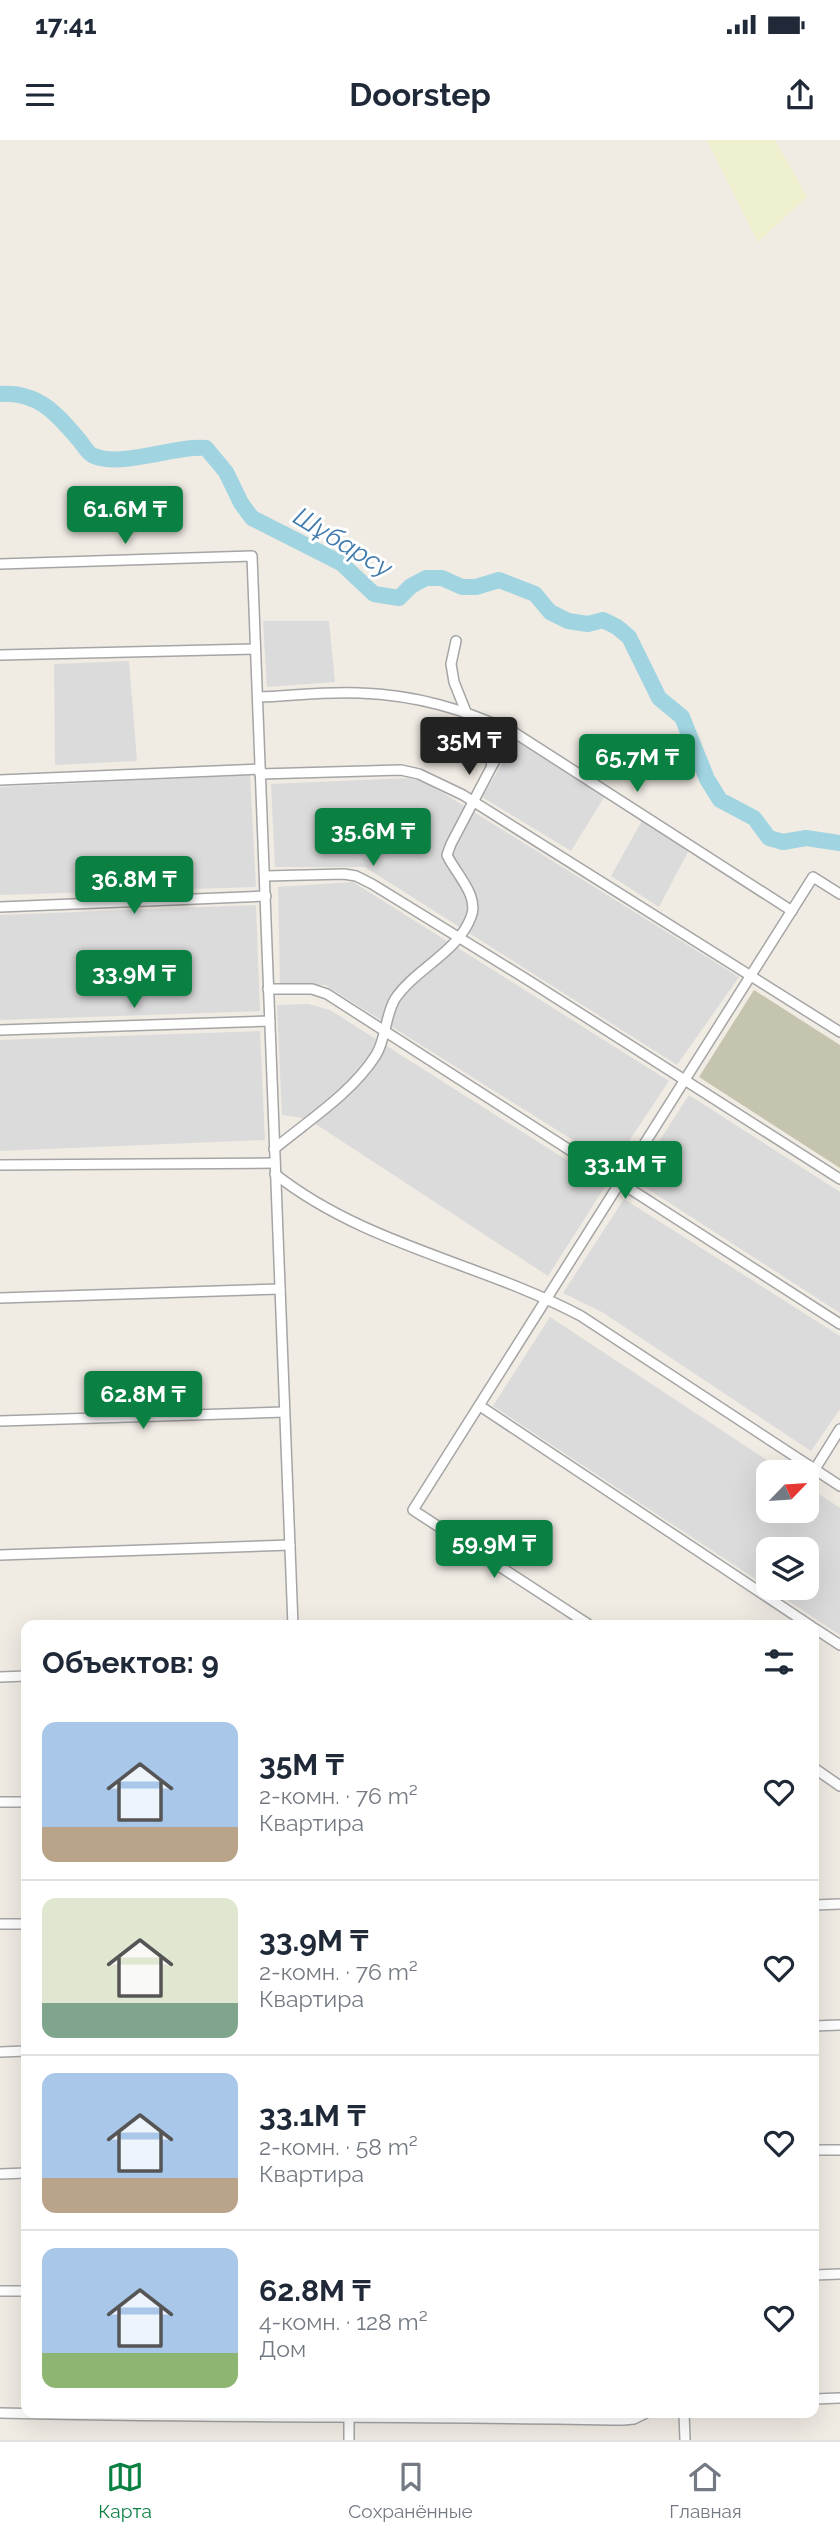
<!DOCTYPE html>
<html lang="ru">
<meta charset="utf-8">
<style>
body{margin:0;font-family:Raleway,sans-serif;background:#f6f6f7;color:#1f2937;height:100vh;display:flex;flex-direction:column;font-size:26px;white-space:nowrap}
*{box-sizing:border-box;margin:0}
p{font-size:23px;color:#747a83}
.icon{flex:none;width:38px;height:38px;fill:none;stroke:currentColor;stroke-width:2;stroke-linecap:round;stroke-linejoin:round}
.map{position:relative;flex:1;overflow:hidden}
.drawer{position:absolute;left:21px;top:1480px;width:798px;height:798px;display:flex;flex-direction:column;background:#fff;border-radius:14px;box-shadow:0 7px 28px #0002}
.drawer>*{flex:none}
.needle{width:46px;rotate:65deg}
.controls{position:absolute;left:756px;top:1320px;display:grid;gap:14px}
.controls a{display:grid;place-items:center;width:63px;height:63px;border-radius:14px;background:#fff;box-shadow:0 7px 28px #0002;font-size:35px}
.price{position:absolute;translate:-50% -60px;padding:0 16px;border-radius:7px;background:#0b8043;color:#fff;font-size:23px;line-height:46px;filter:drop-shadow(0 2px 4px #0008)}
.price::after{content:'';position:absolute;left:50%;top:42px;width:21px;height:16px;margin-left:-10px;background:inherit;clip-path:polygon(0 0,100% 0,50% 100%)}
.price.current{background:#222;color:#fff}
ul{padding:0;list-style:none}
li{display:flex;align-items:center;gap:21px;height:175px;padding:0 21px}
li+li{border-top:2px solid #e0e1e3}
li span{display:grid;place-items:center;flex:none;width:196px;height:140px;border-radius:14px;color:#555}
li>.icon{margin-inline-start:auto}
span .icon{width:84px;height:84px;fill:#fffc;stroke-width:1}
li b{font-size:30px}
h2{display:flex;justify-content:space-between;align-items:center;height:84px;padding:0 21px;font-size:30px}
.status{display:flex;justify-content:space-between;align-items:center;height:49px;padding:0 35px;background:#fff;direction:ltr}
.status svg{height:19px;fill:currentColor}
header{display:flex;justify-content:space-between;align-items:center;height:91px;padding:0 21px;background:#fff;font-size:32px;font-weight:700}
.tabs{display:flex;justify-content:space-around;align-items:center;height:98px;border-top:2px solid #e0e1e3;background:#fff;font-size:19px;color:#747a83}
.tabs a{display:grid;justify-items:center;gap:4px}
.tabs .current{color:#0b8043}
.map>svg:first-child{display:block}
.residential{fill:#dcdbdb;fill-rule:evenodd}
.construction{fill:#c5c4ae}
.farmland{fill:#eff0cd}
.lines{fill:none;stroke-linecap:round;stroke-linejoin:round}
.river{stroke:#a0d4e1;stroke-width:16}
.minor-casing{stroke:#a5a5a5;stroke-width:12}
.minor{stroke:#fff;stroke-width:9}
.labels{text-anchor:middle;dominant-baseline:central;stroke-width:6;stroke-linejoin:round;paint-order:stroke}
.water-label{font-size:26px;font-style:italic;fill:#407aad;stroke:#fff}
</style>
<div class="status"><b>17:41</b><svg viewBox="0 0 49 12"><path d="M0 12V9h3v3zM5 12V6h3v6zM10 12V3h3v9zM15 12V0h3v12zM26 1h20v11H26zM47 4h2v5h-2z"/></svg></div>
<header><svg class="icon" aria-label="menu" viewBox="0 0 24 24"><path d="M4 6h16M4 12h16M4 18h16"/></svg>Doorstep<svg class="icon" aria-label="share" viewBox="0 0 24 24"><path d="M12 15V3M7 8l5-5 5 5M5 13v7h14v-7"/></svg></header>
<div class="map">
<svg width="840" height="2300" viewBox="0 0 840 2300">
<rect width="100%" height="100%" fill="#f0ebe3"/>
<g class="residential">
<polygon points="263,481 329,481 335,542 267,547"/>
<polygon points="129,521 137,621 55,625 54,524"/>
<polygon points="516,601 606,654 571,711 482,657"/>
<polygon points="250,635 256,747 0,755 0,647"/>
<polygon points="409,638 427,643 739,837 677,925 365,727 275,727 271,644"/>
<polygon points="644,677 690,708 659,767 611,736"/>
<polygon points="353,742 669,941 613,1025 325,845 280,844 278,747"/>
<polygon points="256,765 260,871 0,880 0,775"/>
<polygon points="308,864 330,870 606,1045 548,1136 308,979 282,975 277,865"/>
<polygon points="260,891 265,1000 0,1011 0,900"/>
<polygon points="689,955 840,1052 840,1173 634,1040"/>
<polygon points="624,1059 840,1196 840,1269 811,1311 602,1172 563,1153"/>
<path d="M550 1177 785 1332H768V1370H807V1346L840 1368V1495L493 1266ZM768 1409H807V1447H768Z"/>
</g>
<polygon class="construction" points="754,850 840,905 840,1028 699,937"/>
<polygon class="farmland" points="707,0 775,0 807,57 758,102"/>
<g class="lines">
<path class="river" d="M0 254C38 251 57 274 80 301 84 306 88 314 94 316 123 328 175 305 206 308L226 332 241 363 252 378 341 423 374 454 399 458 411 446 426 438H442L462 447H476L499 440 535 454 550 472 568 481 588 484 603 480 617 487 629 497 659 558 682 577 707 639 720 660 754 678 769 698 783 702 806 698 840 703"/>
<g class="minor-casing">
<g id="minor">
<path d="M0 424 252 416C266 772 279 1129 293 1486"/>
<polyline points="456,501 451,524 454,542 466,572 486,605 492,625"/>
<polyline points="0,515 255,509"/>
<path d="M258 557C291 556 326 551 360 553 416 555 464 569 515 593L792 771"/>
<polyline points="260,634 401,630 419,634 463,655 840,892"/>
<polyline points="0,640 260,629"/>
<polyline points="266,736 344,734 356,736 372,744 531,842 840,1039"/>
<polyline points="0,767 266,756"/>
<polyline points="268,849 312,849 327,854 840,1184"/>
<polyline points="0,890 270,881"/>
<path d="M274 1009C309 980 352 953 376 915 386 899 385 876 395 859 415 829 458 812 471 777 480 756 455 733 447 715L451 704 504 603 515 593"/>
<polyline points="0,1025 275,1023"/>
<path d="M275 1034C365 1105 481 1123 581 1176L840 1346"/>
<polyline points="0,1158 280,1149"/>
<polyline points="480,1266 811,1486"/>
<polyline points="0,1281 284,1272"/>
<polyline points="815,1329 840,1289"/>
<polyline points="0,1415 290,1405"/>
<polyline points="591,1486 413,1370 813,737 840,754"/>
<polyline points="814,1488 840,1505"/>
<polyline points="0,1537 26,1536"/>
<polyline points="814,1628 840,1646"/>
<polyline points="0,1662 26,1662"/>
<polyline points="814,1765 840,1764"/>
<polyline points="0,1784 26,1784"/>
<polyline points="814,1886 840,1885"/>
<polyline points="0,1912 26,1911"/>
<polyline points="814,2010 840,2010"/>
<polyline points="0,2034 26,2033"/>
<polyline points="814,2135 840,2134"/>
<polyline points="0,2151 26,2151"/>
<polyline points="814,2259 840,2258"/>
<path d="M0 2273C208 2278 415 2276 623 2280L634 2279 646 2273"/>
<polyline points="684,2273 685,2300"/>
<polyline points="349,2275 349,2300"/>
</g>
</g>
<use href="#minor" class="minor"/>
</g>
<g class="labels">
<g class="water-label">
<text transform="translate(343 402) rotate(31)">Шұбарсу</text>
</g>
</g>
</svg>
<div class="controls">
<a><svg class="needle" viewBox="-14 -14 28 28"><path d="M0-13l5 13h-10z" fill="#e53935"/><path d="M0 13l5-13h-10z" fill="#747a83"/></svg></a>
<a><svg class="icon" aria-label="layers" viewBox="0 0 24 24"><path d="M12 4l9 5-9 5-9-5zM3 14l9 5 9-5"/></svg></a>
</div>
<b class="price" style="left:125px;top:406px">61.6M ₸</b>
<b class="price current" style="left:469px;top:637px">35M ₸</b>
<b class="price" style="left:637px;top:654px">65.7M ₸</b>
<b class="price" style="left:373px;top:728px">35.6M ₸</b>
<b class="price" style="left:134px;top:776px">36.8M ₸</b>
<b class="price" style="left:134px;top:870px">33.9M ₸</b>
<b class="price" style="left:625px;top:1061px">33.1M ₸</b>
<b class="price" style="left:143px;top:1291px">62.8M ₸</b>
<b class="price" style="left:494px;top:1440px">59.9M ₸</b>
<section class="drawer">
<h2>Объектов: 9<svg class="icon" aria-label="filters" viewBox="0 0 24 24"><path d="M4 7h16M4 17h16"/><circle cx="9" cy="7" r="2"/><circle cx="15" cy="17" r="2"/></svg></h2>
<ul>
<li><span style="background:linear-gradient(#a9c7e8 75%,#b9a48a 0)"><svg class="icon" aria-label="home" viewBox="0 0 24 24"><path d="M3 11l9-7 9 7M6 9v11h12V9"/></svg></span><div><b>35M ₸</b><p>2-комн. · 76 m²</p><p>Квартира</p></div><svg class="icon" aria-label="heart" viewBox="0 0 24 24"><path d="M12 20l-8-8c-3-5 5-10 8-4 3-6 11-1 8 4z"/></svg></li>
<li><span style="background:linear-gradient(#dfe7d0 75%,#7fa58c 0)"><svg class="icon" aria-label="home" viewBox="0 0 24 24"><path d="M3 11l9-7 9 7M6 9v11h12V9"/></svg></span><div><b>33.9M ₸</b><p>2-комн. · 76 m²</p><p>Квартира</p></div><svg class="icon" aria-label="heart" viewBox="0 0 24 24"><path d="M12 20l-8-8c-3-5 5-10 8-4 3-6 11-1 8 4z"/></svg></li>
<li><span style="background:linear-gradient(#a9c7e8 75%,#b9a48a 0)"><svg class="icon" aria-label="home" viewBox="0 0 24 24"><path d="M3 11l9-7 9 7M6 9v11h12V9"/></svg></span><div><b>33.1M ₸</b><p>2-комн. · 58 m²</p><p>Квартира</p></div><svg class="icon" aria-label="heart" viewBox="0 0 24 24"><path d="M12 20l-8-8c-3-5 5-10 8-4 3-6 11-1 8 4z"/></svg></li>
<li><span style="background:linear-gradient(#a9c7e8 75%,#8fb573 0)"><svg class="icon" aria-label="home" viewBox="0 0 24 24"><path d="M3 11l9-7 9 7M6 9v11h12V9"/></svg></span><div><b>62.8M ₸</b><p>4-комн. · 128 m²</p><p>Дом</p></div><svg class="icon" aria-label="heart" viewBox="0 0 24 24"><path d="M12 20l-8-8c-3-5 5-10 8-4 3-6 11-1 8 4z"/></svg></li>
</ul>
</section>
</div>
<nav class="tabs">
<a class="current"><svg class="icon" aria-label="map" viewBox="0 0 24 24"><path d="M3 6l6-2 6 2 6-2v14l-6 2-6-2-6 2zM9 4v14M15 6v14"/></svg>Карта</a>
<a><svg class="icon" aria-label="saved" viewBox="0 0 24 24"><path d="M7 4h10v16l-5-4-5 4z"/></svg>Сохранённые</a>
<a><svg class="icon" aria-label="home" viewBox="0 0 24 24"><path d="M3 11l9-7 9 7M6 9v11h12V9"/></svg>Главная</a>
</nav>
